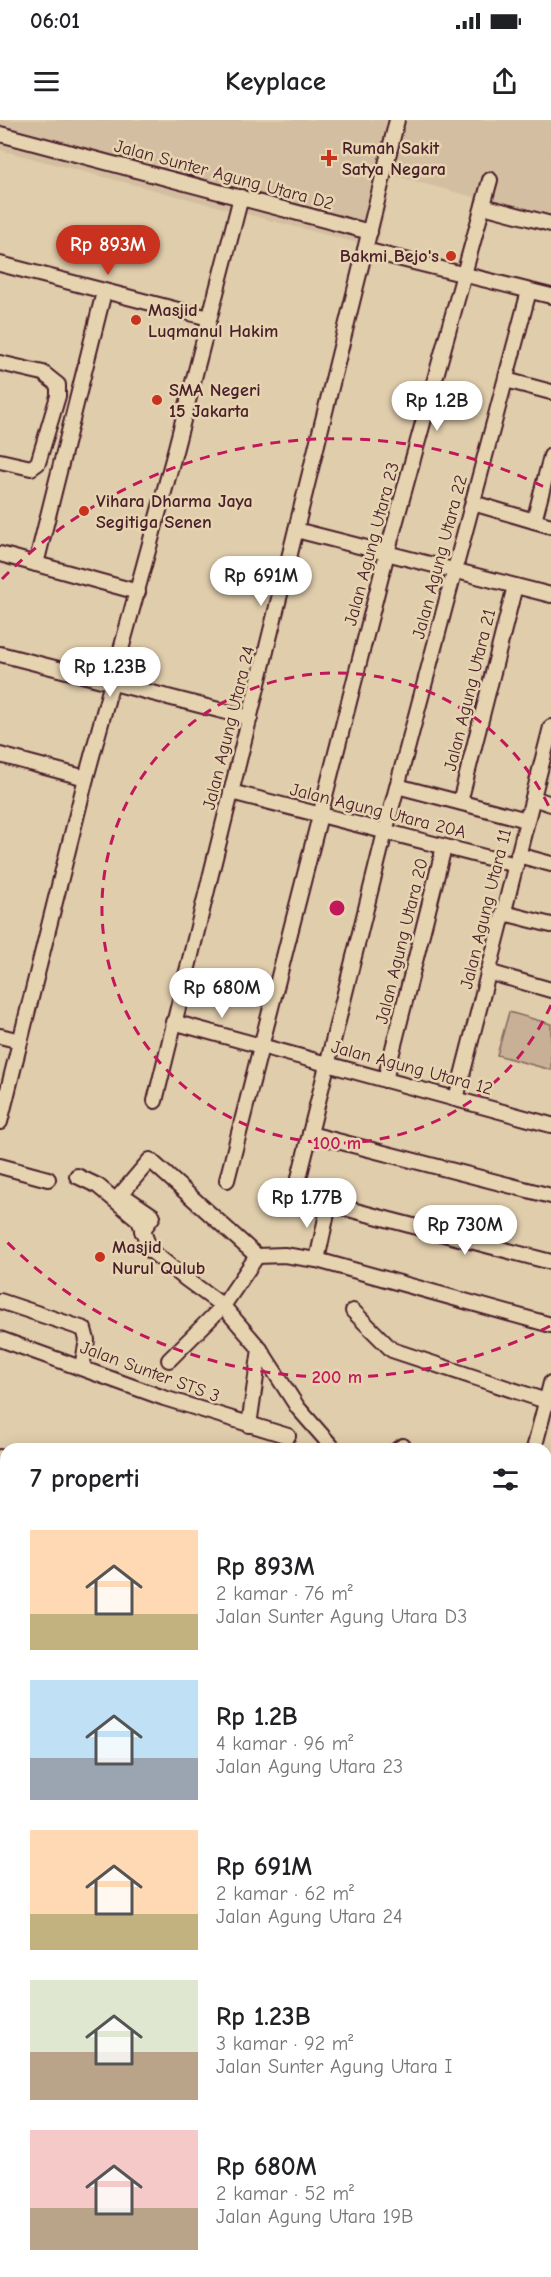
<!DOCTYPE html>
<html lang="id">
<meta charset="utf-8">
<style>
body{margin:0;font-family:"Comic Neue",sans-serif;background:#f6f6f6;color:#202124;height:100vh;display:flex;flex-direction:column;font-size:22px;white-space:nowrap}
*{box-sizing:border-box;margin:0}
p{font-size:20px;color:#757577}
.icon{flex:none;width:33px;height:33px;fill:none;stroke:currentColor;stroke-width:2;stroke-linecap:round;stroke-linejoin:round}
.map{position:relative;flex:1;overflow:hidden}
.sheet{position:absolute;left:0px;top:1323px;width:552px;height:834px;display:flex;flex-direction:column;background:#fff;border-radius:18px 18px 0 0;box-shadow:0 3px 15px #0003}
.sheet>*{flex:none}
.price{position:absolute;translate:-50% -51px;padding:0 14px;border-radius:21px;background:#fff;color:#222;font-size:20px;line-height:39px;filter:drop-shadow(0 2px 3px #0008)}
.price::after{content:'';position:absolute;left:50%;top:36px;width:18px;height:14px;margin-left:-9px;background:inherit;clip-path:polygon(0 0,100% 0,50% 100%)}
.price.active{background:#c8321e;color:#fff}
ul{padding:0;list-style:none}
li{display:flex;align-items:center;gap:18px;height:150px;padding:0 30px}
li span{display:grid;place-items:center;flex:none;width:168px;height:120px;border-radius:0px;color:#555}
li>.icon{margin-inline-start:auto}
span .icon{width:72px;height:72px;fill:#fffc;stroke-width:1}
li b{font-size:26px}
h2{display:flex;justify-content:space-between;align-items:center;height:72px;padding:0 30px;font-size:26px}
.status{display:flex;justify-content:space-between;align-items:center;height:42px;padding:0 30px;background:#fff;direction:ltr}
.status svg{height:16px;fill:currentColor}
header{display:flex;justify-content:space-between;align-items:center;height:78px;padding:0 30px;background:#fff;font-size:27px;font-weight:700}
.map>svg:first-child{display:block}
.built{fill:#d4bea1}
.pitch{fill:#c7b096;stroke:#886860;stroke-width:1.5}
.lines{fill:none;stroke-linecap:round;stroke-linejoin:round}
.minor-casing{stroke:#4a1f2b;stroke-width:18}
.minor{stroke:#e6d4b1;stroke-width:14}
.ring{fill:none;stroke:#c2185b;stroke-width:3;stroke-dasharray:10 8}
.poi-dot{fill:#c8321e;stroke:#e6d4b1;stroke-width:2}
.labels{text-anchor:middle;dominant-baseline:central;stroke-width:5;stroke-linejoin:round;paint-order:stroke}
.poi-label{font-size:18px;font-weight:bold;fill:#4a1f2b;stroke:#e6d4b1;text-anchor:start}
.street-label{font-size:18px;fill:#4a1f2b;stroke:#e6d4b1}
.centre{fill:#c2185b;stroke:#e6d4b1;stroke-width:3}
.ring-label{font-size:18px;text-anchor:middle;font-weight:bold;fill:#c2185b;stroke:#e6d4b1;stroke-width:5;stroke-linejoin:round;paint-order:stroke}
</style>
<div class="status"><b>06:01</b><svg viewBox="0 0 49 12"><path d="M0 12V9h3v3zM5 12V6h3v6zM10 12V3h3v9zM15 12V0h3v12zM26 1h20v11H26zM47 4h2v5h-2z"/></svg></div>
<header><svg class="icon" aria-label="menu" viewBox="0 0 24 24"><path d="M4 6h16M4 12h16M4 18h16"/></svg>Keyplace<svg class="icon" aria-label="share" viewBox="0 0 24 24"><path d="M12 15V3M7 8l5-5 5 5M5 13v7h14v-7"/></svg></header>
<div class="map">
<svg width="551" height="2157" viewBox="0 0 551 2157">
<rect width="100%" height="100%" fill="#e0cdac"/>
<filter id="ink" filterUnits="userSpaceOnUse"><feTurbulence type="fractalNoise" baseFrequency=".0167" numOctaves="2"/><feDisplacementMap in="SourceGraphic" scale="12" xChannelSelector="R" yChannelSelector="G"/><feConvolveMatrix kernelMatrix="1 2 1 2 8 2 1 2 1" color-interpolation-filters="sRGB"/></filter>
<g filter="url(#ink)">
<polygon class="built" points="0,0 551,0 551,98 392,55 377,128 0,30"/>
<polygon class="pitch" points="509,892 551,904 551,950 497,935"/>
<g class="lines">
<g class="minor-casing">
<g id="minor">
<polyline points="0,14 370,112"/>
<polyline points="483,86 551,104"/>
<polyline points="365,130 551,176"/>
<polyline points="0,144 209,198"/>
<polyline points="529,171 385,712 298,1062 301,1073 306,1078 551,1142"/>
<polyline points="0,243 43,253 58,265 58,276 38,343 31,348 0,341"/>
<polyline points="506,260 551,272"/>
<polyline points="473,383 551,406"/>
<polyline points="534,401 551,336"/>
<polyline points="296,410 551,475"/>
<polyline points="0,434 138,472"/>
<polyline points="36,444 104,172"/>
<polyline points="0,534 250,598"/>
<polyline points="0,635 86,658"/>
<polyline points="397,666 527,700"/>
<polyline points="231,672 516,745"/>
<polyline points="533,678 551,684"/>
<polyline points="460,682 515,466"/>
<polyline points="518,735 551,744"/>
<polyline points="504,793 551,805"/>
<polyline points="488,852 551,870"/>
<polyline points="173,902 551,1005"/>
<polyline points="0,916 20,921"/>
<polyline points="385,960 444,727"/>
<polyline points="456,979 551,607"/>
<polyline points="155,981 397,0"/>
<polyline points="0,1002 86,658 173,339 241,77"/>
<polyline points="310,1014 551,1076"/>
<polyline points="0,1046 48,1059"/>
<polyline points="77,1056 98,1066 139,1100 150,1130 186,1159 223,1186 169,1240"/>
<polyline points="227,1060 387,433 490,60"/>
<polyline points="142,1111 153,1096 121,1074 150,1040 257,1136 223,1186 260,1229 298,1288 334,1329"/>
<polyline points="257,1136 284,1135 317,1140 551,1205"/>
<polyline points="317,1140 329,1084"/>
<polyline points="0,1181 84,1209 87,1220 82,1247"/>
<polyline points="353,1191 392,1230 546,1281"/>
<polyline points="0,1219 164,1278 288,1316"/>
<polyline points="249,1305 260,1229"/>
<polyline points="398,1329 403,1326"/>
<polyline points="534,1329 551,1263"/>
<polyline points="0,1337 6,1339"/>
<polyline points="546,1357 551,1359"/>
<polyline points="0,1432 6,1434"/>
<polyline points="546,1457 551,1461"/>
<polyline points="546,1540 551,1539"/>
<polyline points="0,1572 6,1568"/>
<polyline points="546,1657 551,1657"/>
<polyline points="0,1732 6,1734"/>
<polyline points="546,1830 551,1854"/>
<polyline points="0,1853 6,1855"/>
<polyline points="546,1868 551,1867"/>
<polyline points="546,1960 551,1958"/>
<polyline points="0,1980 6,1982"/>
<polyline points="546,2051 551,2027"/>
<polyline points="0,2131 6,2140"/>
<polyline points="546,2141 551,2140"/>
<polyline points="14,2151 18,2157"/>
<polyline points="122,2157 124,2151"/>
<polyline points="515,2157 516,2151"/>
</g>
</g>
<use href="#minor" class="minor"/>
</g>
</g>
<g class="ring">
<path d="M551 885A235 235 0 1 1 551 691"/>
<path d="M550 1206A469 469 0 0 1 2 1117M2 459A469 469 0 0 1 550 370"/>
</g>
<g class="poi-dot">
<path d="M326 29h6v6h6v6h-6v6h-6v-6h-6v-6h6z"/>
<circle cx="451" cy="136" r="6"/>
<circle cx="136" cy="200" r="6"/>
<circle cx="157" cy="280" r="6"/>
<circle cx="84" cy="391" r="6"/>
<circle cx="100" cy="1137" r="6"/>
</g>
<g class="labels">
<g class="poi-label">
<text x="342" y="28">Rumah Sakit<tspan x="342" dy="21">Satya Negara</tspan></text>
<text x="439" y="136" text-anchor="end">Bakmi Bejo's</text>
<text x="148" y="190">Masjid<tspan x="148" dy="21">Luqmanul Hakim</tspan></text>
<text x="169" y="270">SMA Negeri<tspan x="169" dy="21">15 Jakarta</tspan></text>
<text x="96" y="381">Vihara Dharma Jaya<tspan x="96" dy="21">Segitiga Senen</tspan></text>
<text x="112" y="1127">Masjid<tspan x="112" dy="21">Nurul Qulub</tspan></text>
</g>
<g class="street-label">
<text transform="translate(224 55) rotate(15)">Jalan Sunter Agung Utara D2</text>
<text transform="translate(372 424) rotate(-75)">Jalan Agung Utara 23</text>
<text transform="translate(440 437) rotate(-75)">Jalan Agung Utara 22</text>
<text transform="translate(470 570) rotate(-76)">Jalan Agung Utara 21</text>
<text transform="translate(229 608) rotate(-76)">Jalan Agung Utara 24</text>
<text transform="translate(378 691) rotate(14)">Jalan Agung Utara 20A</text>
<text transform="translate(486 789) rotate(-76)">Jalan Agung Utara 11</text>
<text transform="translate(402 821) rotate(-76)">Jalan Agung Utara 20</text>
<text transform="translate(412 948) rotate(15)">Jalan Agung Utara 12</text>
<text transform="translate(150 1252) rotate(20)">Jalan Sunter STS 3</text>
</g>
</g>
<circle cx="337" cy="788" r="9" class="centre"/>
<g class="ring-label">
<text x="337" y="1029">100 m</text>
<text x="337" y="1263">200 m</text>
</g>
</svg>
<b class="price active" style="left:108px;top:156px">Rp 893M</b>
<b class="price" style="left:437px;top:312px">Rp 1.2B</b>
<b class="price" style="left:261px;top:487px">Rp 691M</b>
<b class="price" style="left:110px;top:578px">Rp 1.23B</b>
<b class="price" style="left:222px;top:899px">Rp 680M</b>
<b class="price" style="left:307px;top:1109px">Rp 1.77B</b>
<b class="price" style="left:465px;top:1136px">Rp 730M</b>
<section class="sheet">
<h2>7 properti<svg class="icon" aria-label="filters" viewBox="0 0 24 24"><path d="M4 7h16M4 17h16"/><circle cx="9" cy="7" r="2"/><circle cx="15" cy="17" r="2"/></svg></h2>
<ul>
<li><span style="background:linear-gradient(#ffd9b3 70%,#c2b280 0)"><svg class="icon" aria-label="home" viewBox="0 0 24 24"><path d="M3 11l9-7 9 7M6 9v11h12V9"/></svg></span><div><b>Rp 893M</b><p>2 kamar · 76 m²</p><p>Jalan Sunter Agung Utara D3</p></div></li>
<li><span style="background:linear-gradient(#bfe0f5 65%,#9aa5b1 0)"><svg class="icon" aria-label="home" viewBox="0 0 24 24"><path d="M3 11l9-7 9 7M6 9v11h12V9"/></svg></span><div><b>Rp 1.2B</b><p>4 kamar · 96 m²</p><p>Jalan Agung Utara 23</p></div></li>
<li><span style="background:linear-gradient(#ffd9b3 70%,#c2b280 0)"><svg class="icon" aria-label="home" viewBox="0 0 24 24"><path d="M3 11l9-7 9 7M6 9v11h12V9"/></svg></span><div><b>Rp 691M</b><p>2 kamar · 62 m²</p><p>Jalan Agung Utara 24</p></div></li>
<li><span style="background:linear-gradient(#dfe7d0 60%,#b9a48a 0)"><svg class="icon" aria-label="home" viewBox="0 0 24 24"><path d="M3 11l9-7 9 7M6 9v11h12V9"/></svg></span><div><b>Rp 1.23B</b><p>3 kamar · 92 m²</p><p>Jalan Sunter Agung Utara I</p></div></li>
<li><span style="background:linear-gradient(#f6c9c9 65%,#b9a48a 0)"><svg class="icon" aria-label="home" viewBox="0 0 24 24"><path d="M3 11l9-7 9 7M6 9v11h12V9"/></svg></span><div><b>Rp 680M</b><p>2 kamar · 52 m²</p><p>Jalan Agung Utara 19B</p></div></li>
</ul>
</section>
</div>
